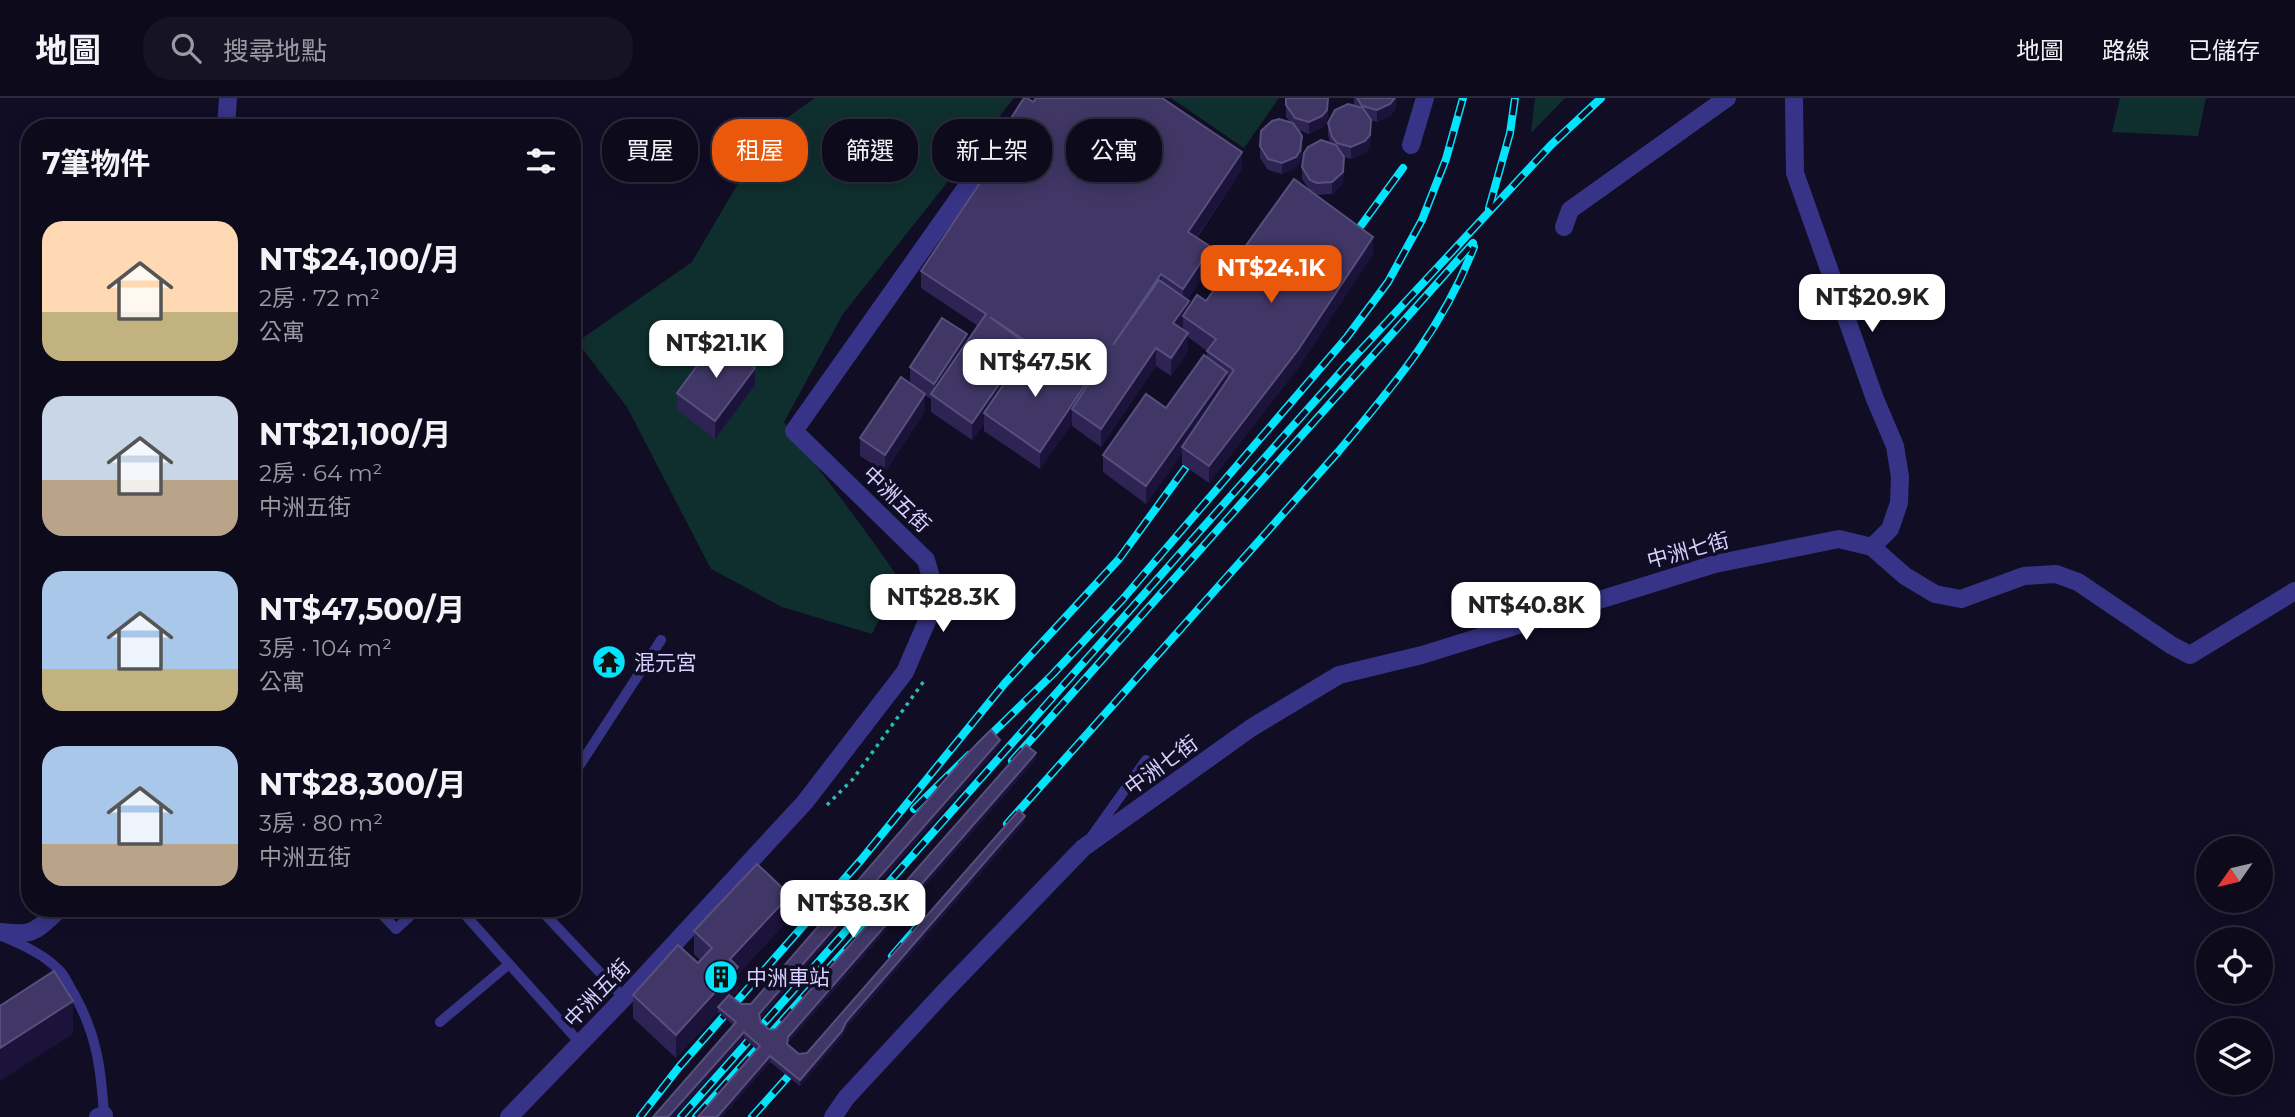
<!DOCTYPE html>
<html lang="zh-TW">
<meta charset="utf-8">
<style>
body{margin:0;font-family:Montserrat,"Noto Sans TC",sans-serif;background:#161325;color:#f1f3f6;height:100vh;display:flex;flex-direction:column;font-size:26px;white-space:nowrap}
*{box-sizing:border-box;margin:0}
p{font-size:23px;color:#9a9aa3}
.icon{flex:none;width:38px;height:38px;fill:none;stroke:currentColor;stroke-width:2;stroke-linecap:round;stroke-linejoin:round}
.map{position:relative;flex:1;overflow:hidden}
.side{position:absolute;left:21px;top:21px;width:560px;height:798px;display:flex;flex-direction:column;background:#0d0a1c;border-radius:28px;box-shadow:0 4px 18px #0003,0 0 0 2px #2d2b3b}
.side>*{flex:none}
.guide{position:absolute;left:602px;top:21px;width:665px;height:63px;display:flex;gap:14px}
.needle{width:46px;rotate:236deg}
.fabs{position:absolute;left:2196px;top:738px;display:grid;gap:14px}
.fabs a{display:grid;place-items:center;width:77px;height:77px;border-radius:50%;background:#0d0a1c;box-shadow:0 4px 18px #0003,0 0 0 2px #2d2b3b;font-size:35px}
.price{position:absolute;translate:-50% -60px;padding:0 16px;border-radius:14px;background:#fff;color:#222;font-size:23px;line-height:46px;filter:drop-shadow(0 2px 4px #0008)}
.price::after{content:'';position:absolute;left:50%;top:42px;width:21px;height:16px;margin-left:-10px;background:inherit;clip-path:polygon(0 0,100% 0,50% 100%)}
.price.current{background:#ea580c;color:#fff}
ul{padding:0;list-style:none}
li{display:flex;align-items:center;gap:21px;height:175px;padding:0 21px}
li span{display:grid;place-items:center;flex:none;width:196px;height:140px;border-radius:21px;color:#555}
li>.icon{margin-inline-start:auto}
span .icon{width:84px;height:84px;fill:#fffc;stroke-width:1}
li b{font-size:30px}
h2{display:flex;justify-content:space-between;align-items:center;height:84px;padding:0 21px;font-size:30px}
.tag{padding:0 24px;border-radius:28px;background:#0d0a1c;box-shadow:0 4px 18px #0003,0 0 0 2px #2d2b3b;font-size:24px;line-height:63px}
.tag.current{background:#ea580c;color:#fff}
header{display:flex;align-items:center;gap:42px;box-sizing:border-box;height:98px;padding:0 35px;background:#0d0a1c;border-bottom:2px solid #2d2b3b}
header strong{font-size:33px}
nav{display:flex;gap:38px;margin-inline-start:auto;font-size:24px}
.search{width:490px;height:63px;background:#161325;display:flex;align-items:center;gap:18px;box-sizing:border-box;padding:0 24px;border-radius:28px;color:#9a9aa3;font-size:26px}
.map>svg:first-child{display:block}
.green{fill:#0f2f2e}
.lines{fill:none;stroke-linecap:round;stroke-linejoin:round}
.path{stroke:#26beb4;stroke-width:3.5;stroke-dasharray:3.5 5;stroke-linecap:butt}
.service{stroke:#373487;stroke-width:10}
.minor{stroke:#373487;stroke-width:18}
.rail-casing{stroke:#00e4fc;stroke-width:8}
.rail{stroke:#110d25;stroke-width:5;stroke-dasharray:16;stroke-linecap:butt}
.wall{fill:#2e2454}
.shaded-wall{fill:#1b1339}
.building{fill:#403766;stroke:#574f7e;stroke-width:2}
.labels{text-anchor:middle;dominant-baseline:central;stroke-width:7;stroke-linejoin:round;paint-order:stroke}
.street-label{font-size:21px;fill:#d6d1ff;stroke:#110d25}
.poi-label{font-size:21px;fill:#d6d1ff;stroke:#110d25;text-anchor:start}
</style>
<header>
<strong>地圖</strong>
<div class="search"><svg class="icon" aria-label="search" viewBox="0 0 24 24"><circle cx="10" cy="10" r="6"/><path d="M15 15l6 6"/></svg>搜尋地點</div>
<nav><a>地圖</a><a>路線</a><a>已儲存</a></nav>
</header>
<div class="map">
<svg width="2295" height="1019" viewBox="0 0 2295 1019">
<rect width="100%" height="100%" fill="#110d25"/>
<g class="green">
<path d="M815 0H1014L843 216 784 324C822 377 863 427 899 481L872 536 782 509 711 471 627 309 577 244 692 164 740 82 785 21Z"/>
<polygon points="1171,0 1279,0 1244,50"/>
<polygon points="1535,0 1565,0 1531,35"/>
<polygon points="2120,0 2206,0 2198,38 2112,34"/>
</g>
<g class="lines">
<polyline class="path" points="827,707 853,681 924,583 921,581"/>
<g class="service">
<polyline points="572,679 661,542"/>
<polyline points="1092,738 1146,662"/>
<polyline points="376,810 396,831 419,810"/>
<polyline points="459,810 580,945"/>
<polyline points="539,810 624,900"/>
<path d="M4 839C23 847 45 857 60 873 66 879 69 889 74 896 97 937 101 971 104 1017"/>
<polyline points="440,924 509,866"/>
</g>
<g class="minor">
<polyline points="1794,0 1795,75 1875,301 1895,348 1900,379 1899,405 1890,431 1872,449"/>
<polyline points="226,30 228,0"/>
<polyline points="1411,47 1425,0"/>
<polyline points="1564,129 1570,112 1727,0"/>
<path d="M0 834C36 838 35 833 61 810"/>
<polyline points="98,1019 104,1017 104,1019"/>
<polyline points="509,1019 624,900 805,704 905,574 937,500 926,462 794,333 999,43"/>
<polyline points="833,1019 846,1000 946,892 1083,750 1251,630 1339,577 1422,557 1715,466 1839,441 1872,449 1905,478 1935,496 1961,501 2024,478 2056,476 2078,484 2171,547 2190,557 2295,493"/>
</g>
<g class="rail-casing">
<g id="rail">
<polyline points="1489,110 1510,35 1515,0"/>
<polyline points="1349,144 1403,70"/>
<polyline points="979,648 1053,576 1122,502 1347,239 1388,184 1422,122 1446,61 1463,0"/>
<polyline points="1012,663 1473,145"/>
<polyline points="914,711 969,657"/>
<path d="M1007 726 1338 354C1393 288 1443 230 1474 149"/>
<polyline points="892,858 924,821"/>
<polyline points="640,1019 679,969 861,762 1005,585 1119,461 1197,354"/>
<polyline points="681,1019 1346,268 1551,47 1601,0"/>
<polyline points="696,1019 874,820"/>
<polyline points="752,1019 801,964"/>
</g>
</g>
<use href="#rail" class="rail"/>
</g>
<g class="wall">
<polygon points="1286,0 1328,9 1327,24 1322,30 1309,36 1298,32 1302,50 1300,64 1296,70 1282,76 1268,72 1260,60 1260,48 1290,24 1286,19"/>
<polygon points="1354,0 1396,0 1395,12 1390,18 1377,24 1371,22 1370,49 1365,55 1351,61 1344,59 1343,86 1332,96 1317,97 1312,94 1373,156 1298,270 1209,385 1182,366 1182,355 1146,406 1103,374 1103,357 1166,310 1207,260 1207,253 1188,239 1188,253 1171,278 1156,268 1101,349 1072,328 1072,325 1040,371 984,333 984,326 972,342 931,314 931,301 925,297 925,313 885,374 860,358 860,340 910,286 910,269 967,244 978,228 921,190 921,173 986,76 986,59 1033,4 1242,71 1197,140 1211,167 1187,202 1189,209 1206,203 1310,93 1302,81 1302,69 1330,45 1328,37 1328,25 1354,7"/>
<polygon points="755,287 715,341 677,312 677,295"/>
<polygon points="1000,648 760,920 761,925 770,932 776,931 1036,661 788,945 788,946 799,956 807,955 1025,724 846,930 842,939 800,988 770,964 722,1019 698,1019 757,952 744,940 674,1019 653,1019 733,927 718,914 676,960 633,920 633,897 698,865 700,862 694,856 694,833 790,820 738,876 738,892 732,899 741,906 751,906"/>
</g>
<g class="shaded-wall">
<polygon points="1328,0 1327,24 1322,30 1309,36 1309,24"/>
<polygon points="1395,0 1396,0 1395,12 1390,18 1377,24 1377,12"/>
<polygon points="1371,22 1370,49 1365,55 1351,61 1351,49"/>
<polygon points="1302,38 1300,64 1296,70 1282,76 1282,65"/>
<polygon points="1242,54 1242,71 1188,152 1188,134"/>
<polygon points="1344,59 1343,86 1332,96 1332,84"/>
<polygon points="1373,139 1373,156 1298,270 1209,385 1209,368"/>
<polygon points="1211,149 1211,167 1183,208 1183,191"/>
<polygon points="1161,176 1161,194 1113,247"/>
<polygon points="1189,203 1189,220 1183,218 1183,229 1173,243 1173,225"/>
<polygon points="1188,235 1188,253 1171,278 1171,260"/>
<polygon points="967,236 967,253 934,298 934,286"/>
<polygon points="1027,246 1027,264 984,315 984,326 972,342 972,325"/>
<polygon points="1156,250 1156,268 1101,349 1101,331"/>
<polygon points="755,270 755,287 715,341 715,323"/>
<polygon points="1227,274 1227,292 1182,349 1182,355 1146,406 1146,388"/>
<polygon points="1085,287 1085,304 1072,311 1072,325 1040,371 1040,354"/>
<polygon points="925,296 925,313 885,374 885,357"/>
<polygon points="1000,642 1000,648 759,921 759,916"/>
<polygon points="1036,655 1036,661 788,945 788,939"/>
<polygon points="1025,718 1025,724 846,930 842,939 800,988 800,982 846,924"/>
<polygon points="790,797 790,820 738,876 738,892 720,911 718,909 718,914 676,960 676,937 730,861"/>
<polygon points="73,903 73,936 0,983 0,950"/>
<polygon points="744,934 744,940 674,1019 668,1019"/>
<polygon points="770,958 770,964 722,1019 717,1019"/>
</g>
<g class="building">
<polygon points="1024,0 1027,0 1033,4 1036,0 1162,0 1242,54 1188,134 1211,149 1183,191 1161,176 1113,247 1159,182 1189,203 1173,225 1188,235 1171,260 1156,250 1101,331 1072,311 1089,285 990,219 1027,246 972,325 931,296 986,216 921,173 994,64 986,59"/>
<polygon points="1286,0 1328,0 1327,12 1322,18 1309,24 1295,20 1286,7"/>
<polygon points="1357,0 1395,0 1390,6 1377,12 1362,8"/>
<polygon points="1348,6 1363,10 1371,22 1370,37 1365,43 1351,49 1337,45 1332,39 1328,25 1335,12"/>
<polygon points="1279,21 1293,25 1302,38 1300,53 1296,59 1282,65 1268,61 1260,48 1261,33 1272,23"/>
<polygon points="1321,42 1336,47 1344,59 1343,74 1332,84 1317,85 1310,82 1302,69 1304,55 1308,49"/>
<polygon points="1294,81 1373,139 1298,252 1209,368 1182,349 1234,272 1207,253 1216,241 1183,218 1197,197 1206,203"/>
<polygon points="942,220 967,236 934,286 910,269"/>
<polygon points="717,241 755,270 715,323 677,295"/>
<polygon points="1030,248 1085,287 1040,354 984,315"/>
<polygon points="1204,257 1227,274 1146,388 1103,357 1146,296 1166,310"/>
<polygon points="901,279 925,296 885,357 860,340"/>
<polygon points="991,632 1000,642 759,916 761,925 770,932 776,931 1026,647 1036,655 788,939 787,946 799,956 807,955 1019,712 1025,718 846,924 842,933 800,982 770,958 717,1019 698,1019 760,948 744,934 668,1019 653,1019 736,924 718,909 729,897 741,906 751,906 970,653"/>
<polygon points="757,766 790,797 730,861 738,869 676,937 633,897 678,847 698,865 712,850 694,833"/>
<polygon points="54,873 73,903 0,950 0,908"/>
</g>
<defs>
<g id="temple-disc" transform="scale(1.75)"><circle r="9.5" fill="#00e4fc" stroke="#110d25"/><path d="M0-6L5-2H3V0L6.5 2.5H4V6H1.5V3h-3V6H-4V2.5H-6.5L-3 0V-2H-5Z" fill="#111"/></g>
<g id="building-disc" transform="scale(1.75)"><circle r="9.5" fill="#00e4fc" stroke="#110d25"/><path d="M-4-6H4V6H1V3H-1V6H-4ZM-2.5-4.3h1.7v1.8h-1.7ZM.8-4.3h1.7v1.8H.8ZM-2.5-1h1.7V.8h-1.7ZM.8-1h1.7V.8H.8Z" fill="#111"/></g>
</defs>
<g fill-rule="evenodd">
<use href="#temple-disc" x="609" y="564"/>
<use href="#building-disc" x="721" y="879"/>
</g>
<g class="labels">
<g class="street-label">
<text transform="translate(897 401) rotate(44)">中洲五街</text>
<text transform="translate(1688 452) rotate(-15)">中洲七街</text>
<text transform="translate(1161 667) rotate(-36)">中洲七街</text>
<text transform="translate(597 895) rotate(-46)">中洲五街</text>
</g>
<g class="poi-label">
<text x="634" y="564">混元宮</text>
<text x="746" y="879">中洲車站</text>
</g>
</g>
</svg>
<div class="fabs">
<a><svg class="needle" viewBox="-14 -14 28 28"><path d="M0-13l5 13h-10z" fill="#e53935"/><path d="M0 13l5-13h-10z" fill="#9a9aa3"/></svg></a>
<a><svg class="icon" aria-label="locate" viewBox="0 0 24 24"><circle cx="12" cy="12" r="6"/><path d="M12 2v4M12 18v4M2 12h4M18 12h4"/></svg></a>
<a><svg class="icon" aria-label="layers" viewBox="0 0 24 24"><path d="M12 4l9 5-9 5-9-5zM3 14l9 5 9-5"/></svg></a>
</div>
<b class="price current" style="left:1271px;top:207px">NT$24.1K</b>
<b class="price" style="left:1872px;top:236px">NT$20.9K</b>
<b class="price" style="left:716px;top:282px">NT$21.1K</b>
<b class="price" style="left:1035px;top:301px">NT$47.5K</b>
<b class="price" style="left:943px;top:536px">NT$28.3K</b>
<b class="price" style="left:1526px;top:544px">NT$40.8K</b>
<b class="price" style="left:853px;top:842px">NT$38.3K</b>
<div class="guide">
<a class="tag">買屋</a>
<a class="tag current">租屋</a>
<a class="tag">篩選</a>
<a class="tag">新上架</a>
<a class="tag">公寓</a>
</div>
<section class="side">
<h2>7筆物件<svg class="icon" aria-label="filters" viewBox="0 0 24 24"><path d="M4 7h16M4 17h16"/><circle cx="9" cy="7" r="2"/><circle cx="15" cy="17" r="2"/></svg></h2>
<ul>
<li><span style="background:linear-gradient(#ffd9b3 65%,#c2b280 0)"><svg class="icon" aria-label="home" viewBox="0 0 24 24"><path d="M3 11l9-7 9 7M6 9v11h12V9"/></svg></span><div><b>NT$24,100/月</b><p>2房 · 72 m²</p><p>公寓</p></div></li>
<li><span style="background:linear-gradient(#c9d6e8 60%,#b9a48a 0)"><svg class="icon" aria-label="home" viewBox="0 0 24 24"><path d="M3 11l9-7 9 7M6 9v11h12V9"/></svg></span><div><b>NT$21,100/月</b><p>2房 · 64 m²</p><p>中洲五街</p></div></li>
<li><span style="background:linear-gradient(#a9c7e8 70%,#c2b280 0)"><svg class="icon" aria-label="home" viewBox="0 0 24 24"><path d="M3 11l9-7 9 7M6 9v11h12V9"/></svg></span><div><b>NT$47,500/月</b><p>3房 · 104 m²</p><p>公寓</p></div></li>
<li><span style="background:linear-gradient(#a9c7e8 70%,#b9a48a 0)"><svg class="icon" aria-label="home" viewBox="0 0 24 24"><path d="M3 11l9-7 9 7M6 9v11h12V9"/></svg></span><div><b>NT$28,300/月</b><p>3房 · 80 m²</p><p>中洲五街</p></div></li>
</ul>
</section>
</div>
